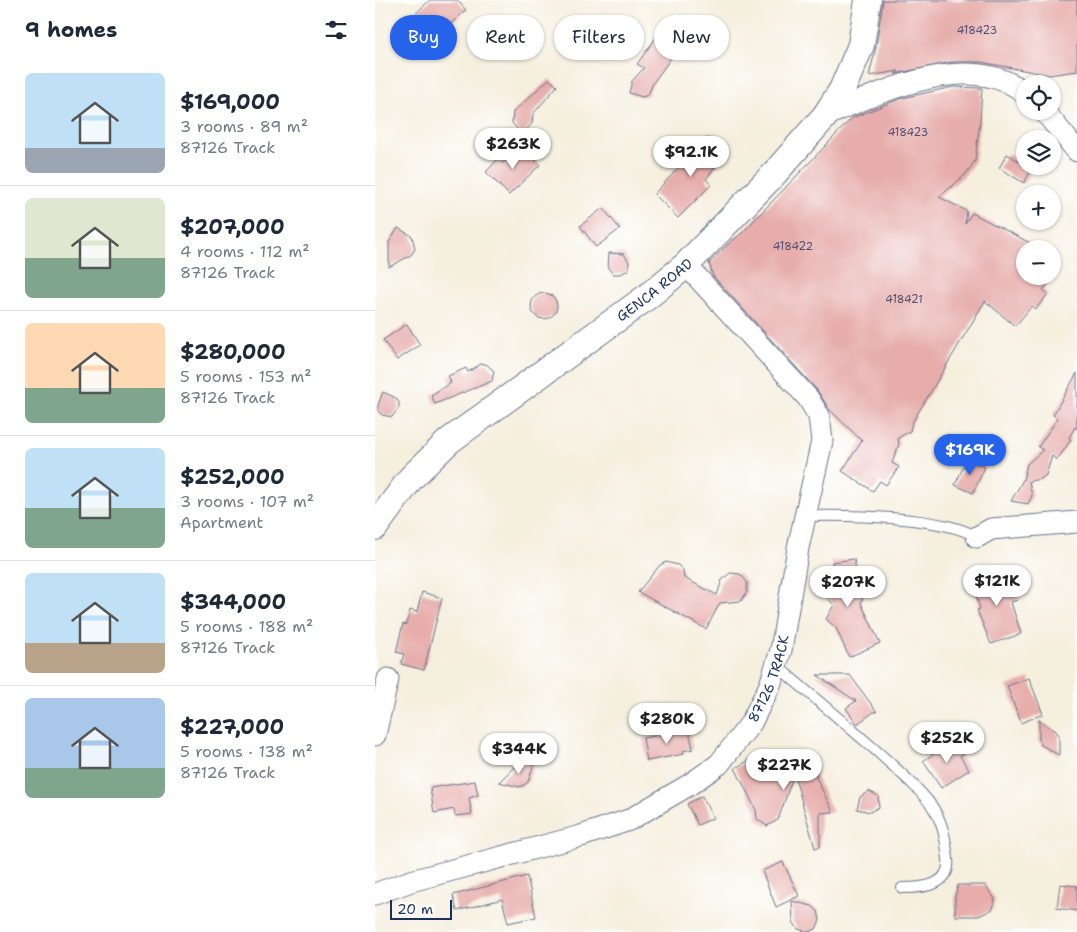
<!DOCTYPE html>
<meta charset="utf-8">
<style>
body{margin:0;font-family:"Shantell Sans",sans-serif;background:#f6f6f7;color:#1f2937;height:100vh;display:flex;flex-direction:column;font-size:19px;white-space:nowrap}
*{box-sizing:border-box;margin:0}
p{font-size:16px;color:#747a83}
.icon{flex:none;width:28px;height:28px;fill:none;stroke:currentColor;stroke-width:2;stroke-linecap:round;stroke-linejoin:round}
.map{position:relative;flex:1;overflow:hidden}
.details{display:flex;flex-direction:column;background:#fff;width:375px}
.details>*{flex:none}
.hud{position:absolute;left:15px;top:15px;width:475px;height:45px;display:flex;gap:10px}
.buttons{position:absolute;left:641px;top:75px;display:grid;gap:10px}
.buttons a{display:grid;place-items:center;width:45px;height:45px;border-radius:50%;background:#fff;box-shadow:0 1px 4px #0004;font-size:25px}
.scale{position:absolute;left:15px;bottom:12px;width:62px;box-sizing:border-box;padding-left:5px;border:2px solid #1b2f5e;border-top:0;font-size:14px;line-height:18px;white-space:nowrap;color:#1b2f5e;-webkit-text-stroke:4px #fff;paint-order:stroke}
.price{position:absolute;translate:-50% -42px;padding:0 11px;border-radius:18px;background:#fff;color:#222;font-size:16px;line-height:32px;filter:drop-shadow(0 1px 2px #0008)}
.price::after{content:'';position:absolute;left:50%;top:30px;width:15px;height:11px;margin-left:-8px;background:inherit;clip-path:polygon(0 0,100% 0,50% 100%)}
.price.selected{background:#2563eb;color:#fff}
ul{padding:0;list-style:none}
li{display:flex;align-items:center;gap:15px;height:125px;padding:0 25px}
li+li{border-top:1px solid #e0e1e3}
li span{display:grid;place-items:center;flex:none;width:140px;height:100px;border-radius:8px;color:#555}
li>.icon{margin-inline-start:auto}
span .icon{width:60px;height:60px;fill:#fffc;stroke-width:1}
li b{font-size:21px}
h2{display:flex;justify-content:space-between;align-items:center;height:60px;padding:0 25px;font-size:21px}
.pill{padding:0 18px;border-radius:22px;background:#fff;box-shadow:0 1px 4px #0004;font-size:18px;line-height:45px}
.pill.selected{background:#2563eb;color:#fff}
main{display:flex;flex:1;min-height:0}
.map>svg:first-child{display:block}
.building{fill:#e6adab}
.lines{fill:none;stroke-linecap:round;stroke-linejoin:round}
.service-casing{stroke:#67728b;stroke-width:12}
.minor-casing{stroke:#67728b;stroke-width:23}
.tertiary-casing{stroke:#67728b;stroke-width:28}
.service{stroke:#fff;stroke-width:10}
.minor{stroke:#fff;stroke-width:21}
.tertiary{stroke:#fff;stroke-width:26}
.labels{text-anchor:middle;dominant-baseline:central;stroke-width:5;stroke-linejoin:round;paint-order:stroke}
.number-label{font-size:11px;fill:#4e4e71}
.street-label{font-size:14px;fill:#1b2f5e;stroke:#fff}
</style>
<main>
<section class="details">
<h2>9 homes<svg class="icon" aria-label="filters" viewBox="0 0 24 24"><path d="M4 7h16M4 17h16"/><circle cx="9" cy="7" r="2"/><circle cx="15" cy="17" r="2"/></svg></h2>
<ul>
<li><span style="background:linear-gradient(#bfe0f5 75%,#9aa5b1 0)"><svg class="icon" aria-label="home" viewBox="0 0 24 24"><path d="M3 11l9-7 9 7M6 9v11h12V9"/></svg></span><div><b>$169,000</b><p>3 rooms · 89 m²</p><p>87126 Track</p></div></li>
<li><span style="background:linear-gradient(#dfe7d0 60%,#7fa58c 0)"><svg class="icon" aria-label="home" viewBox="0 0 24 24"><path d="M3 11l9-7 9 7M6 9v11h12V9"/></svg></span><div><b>$207,000</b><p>4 rooms · 112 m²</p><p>87126 Track</p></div></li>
<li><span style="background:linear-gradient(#ffd9b3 65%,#7fa58c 0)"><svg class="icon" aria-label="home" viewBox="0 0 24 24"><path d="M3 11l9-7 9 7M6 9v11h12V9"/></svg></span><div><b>$280,000</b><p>5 rooms · 153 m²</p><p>87126 Track</p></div></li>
<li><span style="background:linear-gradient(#bfe0f5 60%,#7fa58c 0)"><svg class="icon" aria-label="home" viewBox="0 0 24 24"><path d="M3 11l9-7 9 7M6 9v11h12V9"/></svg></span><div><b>$252,000</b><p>3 rooms · 107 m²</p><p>Apartment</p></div></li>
<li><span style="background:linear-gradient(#bfe0f5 70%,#b9a48a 0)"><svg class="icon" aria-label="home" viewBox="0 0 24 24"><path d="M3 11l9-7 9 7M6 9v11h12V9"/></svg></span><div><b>$344,000</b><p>5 rooms · 188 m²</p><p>87126 Track</p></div></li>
<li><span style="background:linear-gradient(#a9c7e8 70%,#7fa58c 0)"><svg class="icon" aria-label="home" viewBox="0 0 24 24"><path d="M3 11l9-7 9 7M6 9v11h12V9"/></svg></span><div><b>$227,000</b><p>5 rooms · 138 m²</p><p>87126 Track</p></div></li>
</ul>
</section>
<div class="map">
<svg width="702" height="932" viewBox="0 0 702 932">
<rect width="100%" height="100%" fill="#fff"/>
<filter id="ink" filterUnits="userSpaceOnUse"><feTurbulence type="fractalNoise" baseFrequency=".02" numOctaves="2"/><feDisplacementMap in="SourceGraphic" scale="10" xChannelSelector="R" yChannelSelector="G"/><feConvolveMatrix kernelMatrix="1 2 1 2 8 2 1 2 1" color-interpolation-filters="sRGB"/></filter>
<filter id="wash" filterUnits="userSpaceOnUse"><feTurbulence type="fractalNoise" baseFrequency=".0096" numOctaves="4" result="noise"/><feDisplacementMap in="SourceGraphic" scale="20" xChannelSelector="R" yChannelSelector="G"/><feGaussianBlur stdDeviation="1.12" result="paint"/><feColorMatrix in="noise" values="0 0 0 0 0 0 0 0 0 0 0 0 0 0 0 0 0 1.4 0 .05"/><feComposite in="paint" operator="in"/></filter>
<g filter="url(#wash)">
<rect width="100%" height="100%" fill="#f5efde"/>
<g id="blocks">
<g class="building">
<polygon points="55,0 82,0 91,10 71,28 75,33 61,46 57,40 48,48 35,33 42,26 39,22 43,19 39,15"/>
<polygon points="508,0 702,0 702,71 674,75 606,62 577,62 520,74 524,71 494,76 501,47"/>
<polygon points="285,32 306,44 278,83 273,95 267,97 254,93 257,81 269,68 262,64"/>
<polygon points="174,79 182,86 158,114 157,124 147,134 137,123 138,112"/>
<polygon points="578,87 607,88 605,121 600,161 590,175 564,197 592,211 590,224 597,213 667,249 650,249 650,276 672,276 669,280 673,284 668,290 673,294 661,309 657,306 640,326 610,301 537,423 535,431 523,438 524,444 517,463 524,467 511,485 505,481 498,491 467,471 487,441 454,409 442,390 338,276 334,263 352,245 367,233 477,118 527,98"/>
<polygon points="331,138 345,141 350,155 331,179 336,185 303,218 279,194"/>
<polygon points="146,146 165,165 134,195 111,172 123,159 128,163"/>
<polygon points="632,154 657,169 649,183 624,168"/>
<polygon points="228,208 245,229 221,247 205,226"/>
<polygon points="23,228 37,236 40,249 36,255 14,267 14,242"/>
<polygon points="234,253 249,254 254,262 253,270 246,274 238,274 233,268"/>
<circle cx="169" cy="306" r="13"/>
<polygon points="32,324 45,345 22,360 8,340"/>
<polygon points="106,364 111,364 119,371 117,381 60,404 56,395 76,383 73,376 91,368 93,372"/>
<polygon points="702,373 702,429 700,427 694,438 696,440 682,460 677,456 671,475 666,479 654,481 657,496 653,504 636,501 648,480 652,464 668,450 663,447 683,418 678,415"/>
<polygon points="8,392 21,398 24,403 24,408 17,417 7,415 3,411 3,405"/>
<polygon points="592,459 610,467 598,493 580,485"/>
<polygon points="479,559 484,588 488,597 486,603 505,643 474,657 461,628 451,619 459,605 442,587 452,571 458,571 457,562"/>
<polygon points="291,562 303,565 308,570 309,578 342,595 347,580 355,573 365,574 372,582 372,592 366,601 345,603 331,629 263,592 285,565"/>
<polygon points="626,571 629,583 636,580 643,600 636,602 646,634 616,644 602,610 605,609 600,591 603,590 600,580"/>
<polygon points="47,592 67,598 49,670 26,664 29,654 21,652 28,624 31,625 35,610 42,612"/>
<polygon points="442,675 475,675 502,712 499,712 482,724 471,708 481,701"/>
<polygon points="654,678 668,714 646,723 632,686"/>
<polygon points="664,720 681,731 684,735 684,755 666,745 664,741"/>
<polygon points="314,730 318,749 308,751 309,754 272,761 268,738"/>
<polygon points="581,739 590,752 585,756 594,770 566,788 548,761"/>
<polygon points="386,754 394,771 399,768 402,773 425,758 436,759 440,763 441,777 458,812 445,813 445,847 440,848 419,774 403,820 392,826 382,819 381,810 360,768"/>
<polygon points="160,761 153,782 149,785 144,787 124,782 139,767"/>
<polygon points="100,781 103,795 94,798 97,814 80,816 79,809 59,813 55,788"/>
<polygon points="494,791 503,796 504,807 495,812 482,809 485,797"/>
<polygon points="327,796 338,818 323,825 312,804"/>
<polygon points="408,862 424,896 401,907 387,871"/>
<polygon points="152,876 161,917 133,923 127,899 82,911 78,895"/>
<polygon points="685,884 702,886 702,911 682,908"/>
<polygon points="583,885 610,885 620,899 618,909 604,916 580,916 580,897"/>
<polygon points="417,901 437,906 443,911 445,920 441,929 433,932 423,929 418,922"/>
</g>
</g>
</g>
<g filter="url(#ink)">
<use href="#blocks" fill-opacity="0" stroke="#67728b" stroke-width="1"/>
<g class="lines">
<g class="service-casing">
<g id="service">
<path d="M431 516C473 515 568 516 602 537"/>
<path d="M401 665C436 695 471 724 505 754 521 769 550 793 560 811 569 826 571 843 573 859 576 886 548 888 527 888"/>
</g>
</g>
<g class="minor-casing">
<g id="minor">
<polyline points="669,111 702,151"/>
<path d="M450 116C505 92 595 49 650 93"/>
<polyline points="602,537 616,529 702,522"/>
<polyline points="0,735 13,679"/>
<path id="s1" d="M0 894 36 881 206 836 254 820 314 785 344 764 376 723 395 685 406 650 423 548 447 441 444 416 433 398 311 265"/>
</g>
</g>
<g class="tertiary-casing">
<g id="tertiary">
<path id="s2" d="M0 527 36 478 74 441 272 297 311 265 398 175 450 116 467 90 486 45 493 0"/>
</g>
</g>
<use href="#service" class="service"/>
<use href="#minor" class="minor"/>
<use href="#tertiary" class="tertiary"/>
</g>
</g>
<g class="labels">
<g class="number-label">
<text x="602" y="30">418423</text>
<text x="533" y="132">418423</text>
<text x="418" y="246">418422</text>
<text x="529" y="299">418421</text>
</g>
<g class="street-label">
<text stroke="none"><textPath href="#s2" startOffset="369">GENCA ROAD</textPath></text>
<text stroke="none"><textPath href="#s1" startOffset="471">87126 TRACK</textPath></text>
</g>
</g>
</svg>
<div class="buttons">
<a><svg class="icon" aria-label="locate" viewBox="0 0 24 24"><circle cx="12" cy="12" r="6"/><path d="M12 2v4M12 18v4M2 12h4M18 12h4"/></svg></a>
<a><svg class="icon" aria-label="layers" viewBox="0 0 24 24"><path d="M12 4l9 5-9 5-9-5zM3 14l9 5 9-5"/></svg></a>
<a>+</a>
<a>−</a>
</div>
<div class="scale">20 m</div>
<b class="price" style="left:138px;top:170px">$263K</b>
<b class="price" style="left:316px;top:178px">$92.1K</b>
<b class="price selected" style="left:595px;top:476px">$169K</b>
<b class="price" style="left:622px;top:607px">$121K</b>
<b class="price" style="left:473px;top:608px">$207K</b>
<b class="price" style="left:292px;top:745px">$280K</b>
<b class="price" style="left:572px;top:764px">$252K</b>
<b class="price" style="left:144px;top:775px">$344K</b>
<b class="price" style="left:409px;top:791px">$227K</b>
<div class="hud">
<a class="pill selected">Buy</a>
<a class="pill">Rent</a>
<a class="pill">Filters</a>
<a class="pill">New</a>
</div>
</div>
</main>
